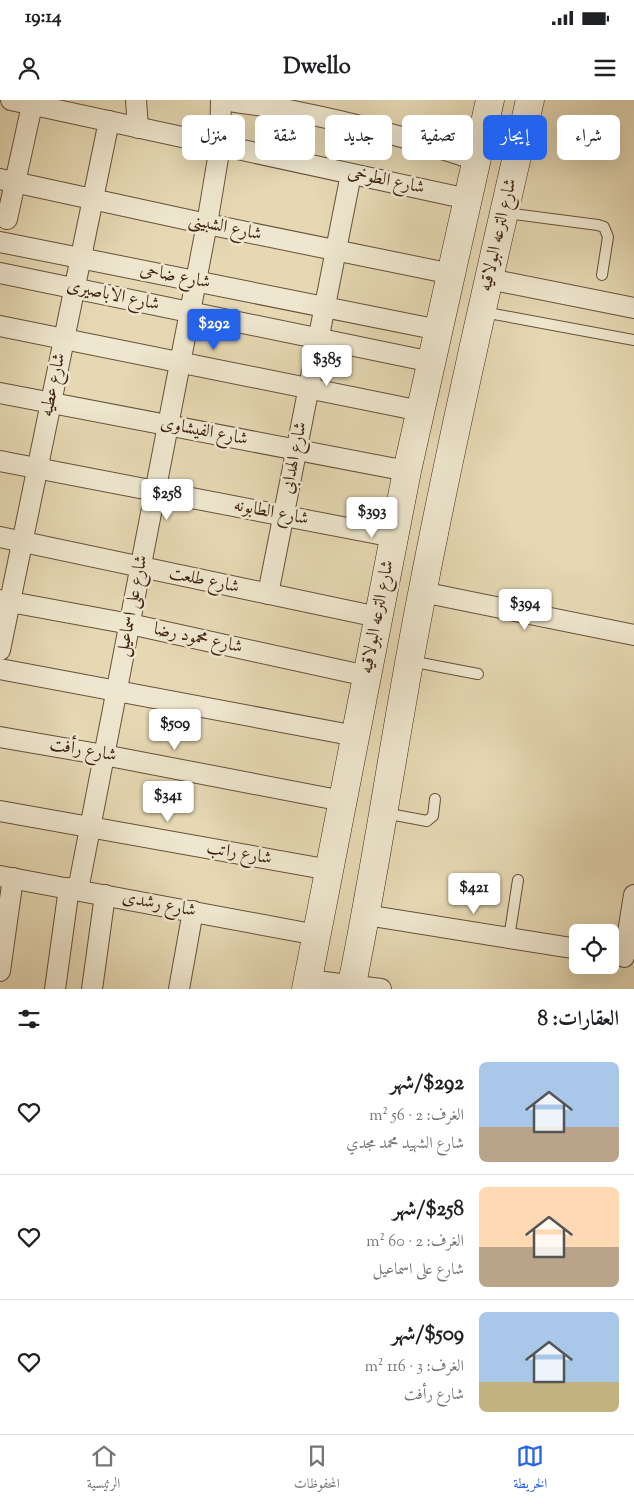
<!DOCTYPE html>
<html lang="ar">
<meta charset="utf-8">
<style>
body{margin:0;font-family:"Sorts Mill Goudy",Amiri,serif;background:#f6f6f6;color:#202124;direction:rtl;height:100vh;display:flex;flex-direction:column;font-size:19px;white-space:nowrap}
*{box-sizing:border-box;margin:0}
p{font-size:16px;color:#757577}
.icon{flex:none;width:28px;height:28px;fill:none;stroke:currentColor;stroke-width:2;stroke-linecap:round;stroke-linejoin:round}
.map{position:relative;height:889px;overflow:hidden;direction:ltr}
.drawer{display:flex;flex-direction:column;background:#fff;flex:1}
.drawer>*{flex:none}
.top-card{position:absolute;left:15px;top:15px;width:605px;height:45px;direction:rtl;display:flex;gap:10px}
.controls{position:absolute;left:569px;top:824px;display:grid;gap:10px}
.controls a{display:grid;place-items:center;width:50px;height:50px;border-radius:8px;background:#fff;box-shadow:0 5px 20px #0002;font-size:25px}
.price{position:absolute;translate:-50% -42px;padding:0 11px;border-radius:5px;background:#fff;color:#222;font-size:16px;line-height:32px;filter:drop-shadow(0 1px 2px #0008)}
.price::after{content:'';position:absolute;left:50%;top:30px;width:15px;height:11px;margin-left:-8px;background:inherit;clip-path:polygon(0 0,100% 0,50% 100%)}
.price.current{background:#2563eb;color:#fff}
ul{padding:0;list-style:none}
li{display:flex;align-items:center;gap:15px;height:125px;padding:0 15px}
li+li{border-top:1px solid #e0e0e0}
li span{display:grid;place-items:center;flex:none;width:140px;height:100px;border-radius:8px;color:#555}
li>.icon{margin-inline-start:auto}
span .icon{width:60px;height:60px;fill:#fffc;stroke-width:1}
li b{font-size:21px}
h2{display:flex;justify-content:space-between;align-items:center;height:60px;padding:0 15px;font-size:21px}
.chip{padding:0 18px;border-radius:8px;background:#fff;box-shadow:0 5px 20px #0002;font-size:18px;line-height:45px}
.chip.current{background:#2563eb;color:#fff}
.status{display:flex;justify-content:space-between;align-items:center;height:35px;padding:0 25px;background:#fff;direction:ltr}
.status svg{height:14px;fill:currentColor}
header{display:flex;justify-content:space-between;align-items:center;height:65px;padding:0 15px;background:#fff;font-size:22px;font-weight:800}
.tabs{display:flex;justify-content:space-around;align-items:center;height:70px;border-top:1px solid #e0e0e0;background:#fff;font-size:14px;color:#757577}
.tabs a{display:grid;justify-items:center;gap:2px}
.tabs .current{color:#2563eb}
.map>svg:first-child{display:block}
.lines{fill:none;stroke-linecap:round;stroke-linejoin:round}
.lane-casing{stroke:#685039;stroke-width:12}
.street-casing{stroke:#685039;stroke-width:22}
.secondary-casing{stroke:#3f2210;stroke-width:29}
.lane{stroke:#eee6ce;stroke-width:10}
.street{stroke:#eee6ce;stroke-width:20}
.secondary{stroke:#eee6ce;stroke-width:28}
.labels{text-anchor:middle;dominant-baseline:central;stroke-width:5;stroke-linejoin:round;paint-order:stroke}
.street-label{font-size:18px;fill:#3f2210;stroke:#eee6ce}
</style>
<div class="status"><b>19:14</b><svg viewBox="0 0 49 12"><path d="M0 12V9h3v3zM5 12V6h3v6zM10 12V3h3v9zM15 12V0h3v12zM26 1h20v11H26zM47 4h2v5h-2z"/></svg></div>
<header><svg class="icon" aria-label="menu" viewBox="0 0 24 24"><path d="M4 6h16M4 12h16M4 18h16"/></svg>Dwello<svg class="icon" aria-label="person" viewBox="0 0 24 24"><circle cx="12" cy="8" r="4"/><path d="M4 21q1-7 8-7t8 7"/></svg></header>
<div class="map">
<svg width="634" height="889" viewBox="0 0 634 889">
<rect width="100%" height="100%" fill="#e5d8b3"/>
<filter id="stains"><feTurbulence type="fractalNoise" baseFrequency=".004" numOctaves="4"/><feColorMatrix values="0 0 0 0 .2 0 0 0 0 .09 0 0 0 0 .02 0 0 0 .5 -.17"/></filter>
<radialGradient id="worn" r=".72"><stop offset=".6" stop-color="#630" stop-opacity="0"/><stop offset="1" stop-color="#630" stop-opacity=".3"/></radialGradient>
<g class="lines">
<g class="lane-casing">
<g id="lane">
<polyline points="506,113 598,125 604,127 608,137 602,175"/>
<polyline points="483,212 634,240"/>
<polyline points="410,561 478,574"/>
<polyline points="384,713 427,721 433,716 435,699"/>
<polyline points="509,838 518,780"/>
</g>
</g>
<g class="street-casing">
<g id="street">
<polyline points="11,0 468,99"/>
<polyline points="136,0 138,28"/>
<path d="M221 0C245 4 269 6 293 11 355 23 416 40 476 60"/>
<polyline points="0,79 207,124 452,174"/>
<polyline points="7,119 32,5"/>
<polyline points="0,142 439,230"/>
<polyline points="0,173 432,262"/>
<polyline points="489,179 634,208"/>
<polyline points="0,226 421,311"/>
<polyline points="0,293 407,371"/>
<polyline points="0,361 394,437"/>
<polyline points="0,437 378,517"/>
<polyline points="422,492 634,535"/>
<polyline points="268,494 351,74"/>
<polyline points="0,500 130,524 367,576"/>
<polyline points="0,550 109,21"/>
<polyline points="0,569 356,636"/>
<polyline points="0,637 104,655 343,701"/>
<polyline points="0,711 330,770"/>
<polyline points="0,776 317,835"/>
<polyline points="78,790 207,124 220,46 221,0"/>
<polyline points="366,815 578,849"/>
<polyline points="624,857 634,795"/>
<polyline points="0,871 13,778"/>
<polyline points="308,880 381,889"/>
<polyline points="55,889 69,788"/>
<polyline points="92,889 105,795"/>
<polyline points="179,889 193,811"/>
</g>
</g>
<g class="secondary-casing">
<g id="secondary">
<polyline points="306,889 407,371 490,0"/>
<path d="M351 889C378 758 396 625 422 494 454 329 492 164 530 0"/>
</g>
</g>
<use href="#lane" class="lane"/>
<use href="#street" class="street"/>
<use href="#secondary" class="secondary"/>
</g>
<g class="labels">
<g class="street-label">
<text transform="translate(386 81) rotate(12)">شارع الطوخى</text>
<text transform="translate(225 128) rotate(12)">شارع الشبينى</text>
<text transform="translate(499 135) rotate(-77)">شارع الترعه البولاقيه</text>
<text transform="translate(175 177) rotate(11)">شارع ضاحى</text>
<text transform="translate(113 196) rotate(12)">شارع الاباصيرى</text>
<text transform="translate(54 285) rotate(-78)">شارع عطيه</text>
<text transform="translate(204 332) rotate(11)">شارع الفيشاوى</text>
<text transform="translate(295 358) rotate(-79)">شارع الهدابى</text>
<text transform="translate(271 413) rotate(11)">شارع الطابونه</text>
<text transform="translate(204 481) rotate(12)">شارع طلعت</text>
<text transform="translate(133 506) rotate(-79)">شارع على اسماعيل</text>
<text transform="translate(378 517) rotate(-79)">شارع الترعه البولاقيه</text>
<text transform="translate(198 539) rotate(12)">شارع محمود رضا</text>
<text transform="translate(83 651) rotate(10)">شارع رأفت</text>
<text transform="translate(239 754) rotate(10)">شارع راتب</text>
<text transform="translate(159 805) rotate(11)">شارع رشدى</text>
</g>
</g>
<rect width="100%" height="100%" filter="url(#stains)"/>
<rect width="100%" height="100%" fill="url(#worn)"/>
</svg>
<div class="controls">
<a><svg class="icon" aria-label="locate" viewBox="0 0 24 24"><circle cx="12" cy="12" r="6"/><path d="M12 2v4M12 18v4M2 12h4M18 12h4"/></svg></a>
</div>
<b class="price current" style="left:214px;top:251px">$292</b>
<b class="price" style="left:327px;top:287px">$385</b>
<b class="price" style="left:167px;top:421px">$258</b>
<b class="price" style="left:372px;top:439px">$393</b>
<b class="price" style="left:525px;top:531px">$394</b>
<b class="price" style="left:175px;top:651px">$509</b>
<b class="price" style="left:168px;top:723px">$341</b>
<b class="price" style="left:474px;top:815px">$421</b>
<div class="top-card">
<a class="chip">شراء</a>
<a class="chip current">إيجار</a>
<a class="chip">تصفية</a>
<a class="chip">جديد</a>
<a class="chip">شقة</a>
<a class="chip">منزل</a>
</div>
</div>
<section class="drawer">
<h2>العقارات: 8<svg class="icon" aria-label="filters" viewBox="0 0 24 24"><path d="M4 7h16M4 17h16"/><circle cx="9" cy="7" r="2"/><circle cx="15" cy="17" r="2"/></svg></h2>
<ul>
<li><span style="background:linear-gradient(#a9c7e8 65%,#b9a48a 0)"><svg class="icon" aria-label="home" viewBox="0 0 24 24"><path d="M3 11l9-7 9 7M6 9v11h12V9"/></svg></span><div><b>$292/شهر</b><p>الغرف: 2 · 56 m²</p><p>شارع الشهيد محمد مجدي</p></div><svg class="icon" aria-label="heart" viewBox="0 0 24 24"><path d="M12 20l-8-8c-3-5 5-10 8-4 3-6 11-1 8 4z"/></svg></li>
<li><span style="background:linear-gradient(#ffd9b3 60%,#b9a48a 0)"><svg class="icon" aria-label="home" viewBox="0 0 24 24"><path d="M3 11l9-7 9 7M6 9v11h12V9"/></svg></span><div><b>$258/شهر</b><p>الغرف: 2 · 60 m²</p><p>شارع على اسماعيل</p></div><svg class="icon" aria-label="heart" viewBox="0 0 24 24"><path d="M12 20l-8-8c-3-5 5-10 8-4 3-6 11-1 8 4z"/></svg></li>
<li><span style="background:linear-gradient(#a9c7e8 70%,#c2b280 0)"><svg class="icon" aria-label="home" viewBox="0 0 24 24"><path d="M3 11l9-7 9 7M6 9v11h12V9"/></svg></span><div><b>$509/شهر</b><p>الغرف: 3 · 116 m²</p><p>شارع رأفت</p></div><svg class="icon" aria-label="heart" viewBox="0 0 24 24"><path d="M12 20l-8-8c-3-5 5-10 8-4 3-6 11-1 8 4z"/></svg></li>
</ul>
</section>
<nav class="tabs">
<a class="current"><svg class="icon" aria-label="map" viewBox="0 0 24 24"><path d="M3 6l6-2 6 2 6-2v14l-6 2-6-2-6 2zM9 4v14M15 6v14"/></svg>الخريطة</a>
<a><svg class="icon" aria-label="saved" viewBox="0 0 24 24"><path d="M7 4h10v16l-5-4-5 4z"/></svg>المحفوظات</a>
<a><svg class="icon" aria-label="home" viewBox="0 0 24 24"><path d="M3 11l9-7 9 7M6 9v11h12V9"/></svg>الرئيسية</a>
</nav>
